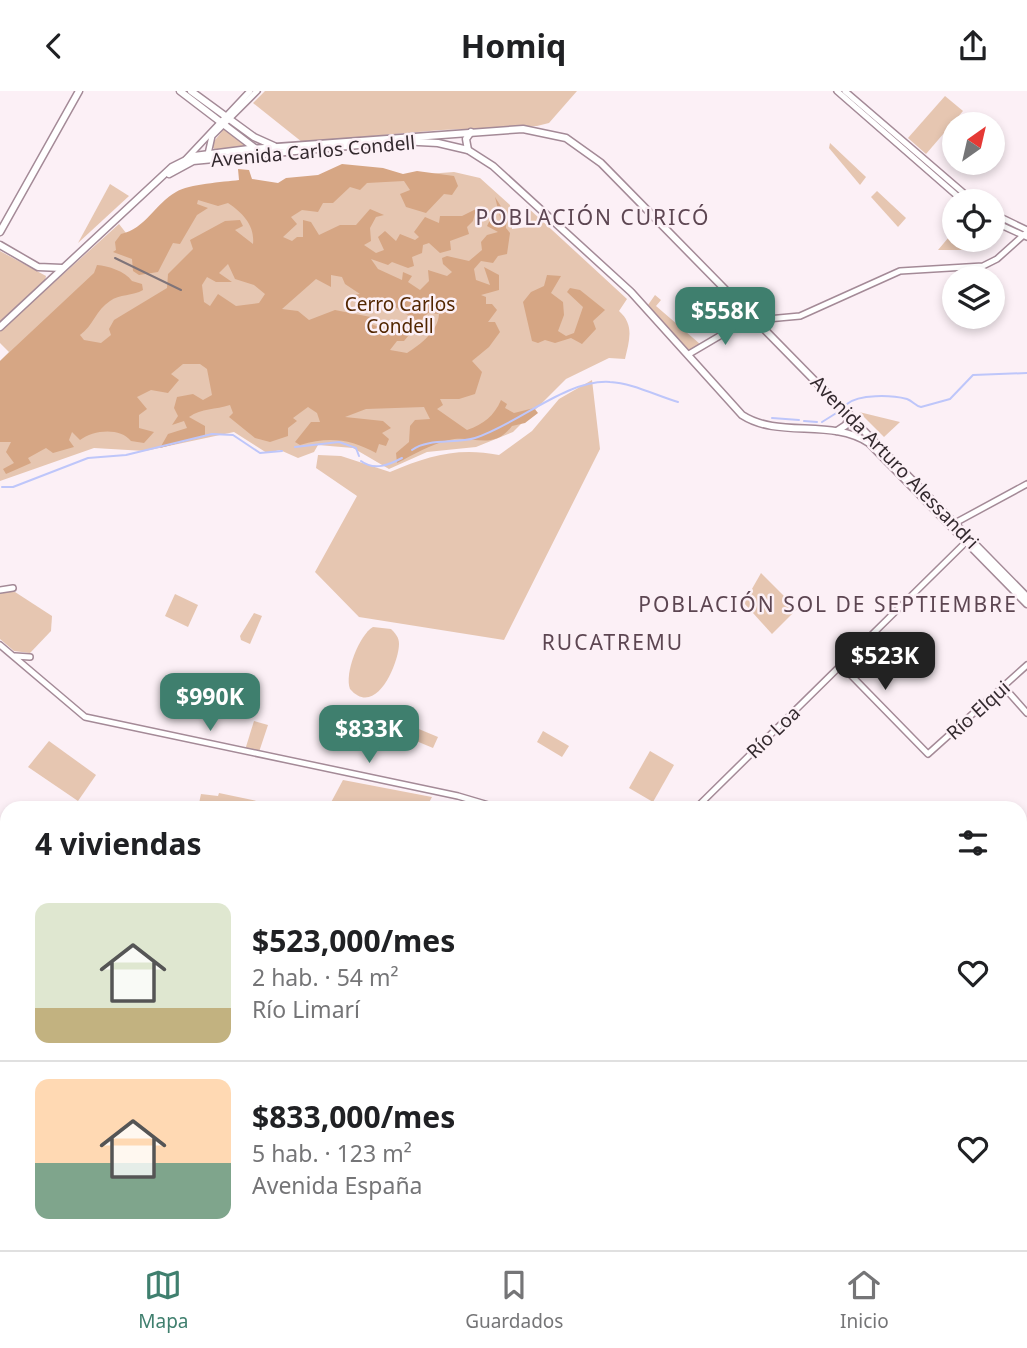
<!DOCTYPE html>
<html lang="es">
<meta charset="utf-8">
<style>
body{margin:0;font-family:"Noto Sans",sans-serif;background:#f2f2f2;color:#202124;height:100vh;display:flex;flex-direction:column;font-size:26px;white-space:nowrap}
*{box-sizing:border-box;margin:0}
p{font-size:23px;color:#757577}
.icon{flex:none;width:38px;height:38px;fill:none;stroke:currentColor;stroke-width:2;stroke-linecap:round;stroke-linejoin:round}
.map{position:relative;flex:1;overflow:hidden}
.side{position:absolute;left:0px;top:710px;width:1027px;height:450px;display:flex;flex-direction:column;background:#fff;border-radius:21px 21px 0 0;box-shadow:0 4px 10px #0003}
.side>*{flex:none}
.needle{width:46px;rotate:34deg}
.fabs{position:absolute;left:942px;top:21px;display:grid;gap:14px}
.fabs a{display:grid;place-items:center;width:63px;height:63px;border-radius:50%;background:#fff;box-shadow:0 4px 10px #0003;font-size:35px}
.price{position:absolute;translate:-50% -60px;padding:0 16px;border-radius:14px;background:#3f7f6e;color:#fff;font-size:23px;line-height:46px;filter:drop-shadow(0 2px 4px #0008)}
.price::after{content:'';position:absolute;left:50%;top:42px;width:21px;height:16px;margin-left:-10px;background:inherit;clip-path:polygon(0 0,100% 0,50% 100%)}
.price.current{background:#222;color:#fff}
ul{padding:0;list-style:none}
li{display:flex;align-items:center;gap:21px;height:175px;padding:0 35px}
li+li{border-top:2px solid #e0e0e0}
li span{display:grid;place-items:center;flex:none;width:196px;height:140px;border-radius:14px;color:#555}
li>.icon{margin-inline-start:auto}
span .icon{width:84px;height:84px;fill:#fffc;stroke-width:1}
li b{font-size:30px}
h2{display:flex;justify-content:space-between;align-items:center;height:84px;padding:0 35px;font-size:30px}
header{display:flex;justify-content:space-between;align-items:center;height:91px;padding:0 35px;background:#fff;font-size:32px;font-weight:700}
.tab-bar{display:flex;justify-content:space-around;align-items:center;height:98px;border-top:2px solid #e0e0e0;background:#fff;font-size:19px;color:#757577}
.tab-bar a{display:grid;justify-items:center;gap:4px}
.tab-bar .current{color:#3f7f6e}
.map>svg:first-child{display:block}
.green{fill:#e6c6b1}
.forest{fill:#d6a684;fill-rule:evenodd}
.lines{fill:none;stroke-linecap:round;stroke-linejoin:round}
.stream{stroke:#bec6fa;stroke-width:2}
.secondary-casing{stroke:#a48a97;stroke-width:8}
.primary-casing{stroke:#a48a97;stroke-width:9}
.highway-casing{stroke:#a48a97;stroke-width:10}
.secondary{stroke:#fff;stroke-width:5}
.primary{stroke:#fff;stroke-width:6}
.highway{stroke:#fff;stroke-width:7}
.rail{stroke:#7f7479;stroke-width:2}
.labels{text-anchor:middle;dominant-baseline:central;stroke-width:5;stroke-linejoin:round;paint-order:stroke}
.street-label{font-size:19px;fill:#342a2f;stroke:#fcf0f6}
.park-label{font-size:19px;fill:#522600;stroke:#fcf0f6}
.neighbourhood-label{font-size:21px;letter-spacing:2px;fill:#5d4652;stroke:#fcf0f6}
</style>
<header><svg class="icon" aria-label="back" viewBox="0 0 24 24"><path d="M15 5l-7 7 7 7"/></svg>Homiq<svg class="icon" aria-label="share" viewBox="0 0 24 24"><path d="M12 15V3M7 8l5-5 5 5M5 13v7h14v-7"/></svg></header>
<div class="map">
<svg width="1027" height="1159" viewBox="0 0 1027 1159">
<rect width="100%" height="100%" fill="#fcf0f6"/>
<g class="green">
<polygon points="265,0 577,0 549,32 537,35 441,39 302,51 253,12"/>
<polygon points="945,5 963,20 926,63 908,47"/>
<polygon points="224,38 248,56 216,60 211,54"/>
<polygon points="830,52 866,86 860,94 829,57"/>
<path d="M454 81 480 87 510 114 512 138 528 136 526 115 627 208 619 220C635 234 629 250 625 268L609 267 566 288 513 341 476 356 427 361 389 378 353 357 318 354 314 361 298 367 280 359 267 362 234 341 145 360 94 357 0 390V270L9 261 0 252V240L119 133 130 147 184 101Z"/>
<polygon points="110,93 129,105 78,152"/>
<polygon points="877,100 906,127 898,136 871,106"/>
<polygon points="949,146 961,153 964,149 977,149 985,154 968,159 938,159"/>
<polygon points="0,160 46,185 45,190 0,232"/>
<polygon points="655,204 661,209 656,215 700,253 688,260 648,214"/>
<path d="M592 289 600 358 504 549 359 526 315 481 357 405 316 377 318 364 341 365 390 381C428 365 457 356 499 364L532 340 559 308Z"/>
<polygon points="859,321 900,331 884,346"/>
<polygon points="761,482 797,518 772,543 744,512"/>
<polygon points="0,500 15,501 52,525 51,540 30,562 14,560 0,548"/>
<polygon points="175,503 198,514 188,536 165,525"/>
<polygon points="254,522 262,525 250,553 241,549 240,545"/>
<path d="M373 536 391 538C395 542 399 546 399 553 399 571 376 628 350 598 344 583 359 544 373 536Z"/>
<polygon points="254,630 268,634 259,661 245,659"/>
<polygon points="414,636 438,646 433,657 409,647"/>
<polygon points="543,640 569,655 562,666 537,651"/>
<polygon points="49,650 96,684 78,710 28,676"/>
<polygon points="650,660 674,674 653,711 629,697"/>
<polygon points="343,689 432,706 426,717 328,717"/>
<polygon points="219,702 290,717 198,717 201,703 218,705"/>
</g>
<g class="forest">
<path d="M342 73 383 77 403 83 417 80 454 85 458 95 452 104 444 103 426 122 406 116 400 103 410 99 404 90 367 92 360 99 350 96 333 112H323L318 121 302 119 291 126 297 133 283 146 292 150 297 146H303V129L311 131 319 144 340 134H356L370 118 384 124 376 126 370 137 371 150 364 154 376 162 384 159 378 146 385 140 396 150 400 143 415 149 419 146 414 141 425 126 439 132 440 125H462L476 118 473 130 467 136 469 143 450 150 451 159 440 162 429 152 423 154 422 162 412 166 414 175 408 177 392 171 388 174 371 168 378 178 402 189 403 181 412 185 408 191 420 199 429 190 428 179 447 185 452 181 443 173 442 167 447 165 469 170 482 159 481 151 487 144 498 141 487 135 490 129H495V132L501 130 495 106 507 125 506 137 510 142 507 163 498 165 493 172 481 170 474 178 476 189 490 194 484 176 499 184V199L481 204 486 206V213H492L497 219 488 231H495L500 241 489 256 472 270 482 281 475 303 459 308H440L443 314 437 318 467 339C484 333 494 325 501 309L507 313 505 317 514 322 534 317 538 322 525 332 512 335C492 361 472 343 449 349 431 353 413 364 397 372L396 362 409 351 410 335 415 329 430 328 424 316 366 318 345 326 383 330 391 337 382 342 389 348 386 355 379 353 376 362C351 348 329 345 300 354L295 351 311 331H320L317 322 308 316 293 327 297 330 288 337V345L270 351 255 347 229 326 233 322 230 314C215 319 202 317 189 326L205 335V345L160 357 168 343 187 337 184 330 172 334 178 325 174 317 177 306 193 303 203 309 212 304 207 278 200 273H183L171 283 179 289 168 302 151 299 137 306 147 318 139 324V337L154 341 144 352 131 350C120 336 93 339 80 349L72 341 69 349 74 356 53 362 46 357 28 367 31 372 6 383 3 378 14 372 6 361 11 351H0V270L94 182 97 174C108 175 125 180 132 190L142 193 143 199C133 205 119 203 110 210 96 219 93 235 80 244L84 249 101 252 111 244 109 238 114 229 167 197 168 183 193 158 190 149 225 130 240 129 243 135 235 139 253 153C255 135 243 122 228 112L218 115 198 109 197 113 208 117 197 124 180 153 173 152 158 181 139 184 133 180 132 168 113 161 116 159 115 151 121 143C145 138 156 112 176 101 189 93 223 91 239 89L238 78 249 79 252 88 278 92 286 87 318 84ZM228 173 235 188 254 194 265 203 259 212 236 215 218 203 210 215 204 211 202 194 207 186 216 191H232L219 182ZM331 184 342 186 345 193 360 203 347 205 357 212 379 206 419 231 428 222 439 223C438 240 421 253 407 262L390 259 397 250H404L409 244 420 241 419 236 408 237 400 230 381 236 369 233 376 227 335 219 309 229 298 220 282 218 316 188 331 196Z"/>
<polygon points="547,184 561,185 551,202 563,211 564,224 558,240 566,245 574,242 583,216 567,201 570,197 580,199 605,219 593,230 596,238 582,253 571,247 555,252 545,249 538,252 532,250 523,211 531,201 544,195"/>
</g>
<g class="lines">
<g class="stream">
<path d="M847 313C859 303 891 304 907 308 913 310 915 315 921 316L950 308 973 284 1027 282"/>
<polyline points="772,327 799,329"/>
<polyline points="804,330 817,331"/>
<polyline points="822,331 838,321"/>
<polyline points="295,356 339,351 356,357 359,365"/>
<path d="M412 359C428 347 456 353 475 347 517 334 566 288 610 291 632 292 657 305 678 311"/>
<path d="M361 370C374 380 389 374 402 367"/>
<polyline points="2,396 13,396 88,367 126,364 212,343 233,344 260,362 282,360"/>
</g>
<g class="secondary-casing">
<g id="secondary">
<polyline points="837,0 963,110"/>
<polyline points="845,0 973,110"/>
<polyline points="208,63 212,45 257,0"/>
<polyline points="186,68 250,0"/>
<polyline points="992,122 1027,139"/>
<polyline points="992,130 1027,146"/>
<polyline points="689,263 745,230 800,225 900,180 983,175 997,168 1027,141"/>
<polyline points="955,432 1027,393"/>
<polyline points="0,499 13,497"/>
<polyline points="0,554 85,626 458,705 502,718"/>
<polyline points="15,565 30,566"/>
<polyline points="841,574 928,663 1027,574"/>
<polyline points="1003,595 1027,622"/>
<polyline points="695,718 967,450"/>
<polyline points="1020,828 1027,828"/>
<polyline points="0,912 7,911"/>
<polyline points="725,1153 725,1159"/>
</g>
</g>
<g class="primary-casing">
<g id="primary">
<polyline points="180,0 256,58"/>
<polyline points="191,0 254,46 274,55"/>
<polyline points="468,59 466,48 471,41"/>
<path d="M169 83 193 70 400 50 438 52 468 59 493 75 631 201 742 324C779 348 831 327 869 352L1027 513"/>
<polyline points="0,141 79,0"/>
<polyline points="0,154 38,176 62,177"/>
<polyline points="0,236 172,76 194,65 249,58 523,38 566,47 601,72 1027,506"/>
<polyline points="837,340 846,334 850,324"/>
</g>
</g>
<g class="highway-casing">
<g id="highway">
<polyline points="1020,814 1027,814"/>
<polyline points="0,896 7,895"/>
<polyline points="0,903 7,902"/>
</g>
</g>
<use href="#secondary" class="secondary"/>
<use href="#primary" class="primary"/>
<use href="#highway" class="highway"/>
<polyline class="rail" points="115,167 181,199"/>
</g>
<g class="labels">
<g class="street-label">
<text transform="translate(313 60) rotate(-5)">Avenida Carlos Condell</text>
<text transform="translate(895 371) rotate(46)">Avenida Arturo Alessandri</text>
<text transform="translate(978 619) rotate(-42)">Río Elqui</text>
<text transform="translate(773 641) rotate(-44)">Río Loa</text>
</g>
<g class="park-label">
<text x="400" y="213">Cerro Carlos<tspan x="400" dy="22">Condell</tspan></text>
</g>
<g class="neighbourhood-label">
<text x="593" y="126">POBLACIÓN CURICÓ</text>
<text x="828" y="513">POBLACIÓN SOL DE SEPTIEMBRE</text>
<text x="613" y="551">RUCATREMU</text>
</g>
</g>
</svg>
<div class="fabs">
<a><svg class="needle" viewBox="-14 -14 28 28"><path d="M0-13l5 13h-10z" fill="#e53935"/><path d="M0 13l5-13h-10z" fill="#757577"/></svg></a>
<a><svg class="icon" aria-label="locate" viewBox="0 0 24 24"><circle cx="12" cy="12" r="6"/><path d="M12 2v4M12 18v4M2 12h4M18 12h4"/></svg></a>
<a><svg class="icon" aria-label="layers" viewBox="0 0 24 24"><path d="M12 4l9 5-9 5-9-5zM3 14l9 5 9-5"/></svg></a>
</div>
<b class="price" style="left:725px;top:256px">$558K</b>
<b class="price current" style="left:885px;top:601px">$523K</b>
<b class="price" style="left:210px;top:642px">$990K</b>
<b class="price" style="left:369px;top:674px">$833K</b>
<section class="side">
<h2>4 viviendas<svg class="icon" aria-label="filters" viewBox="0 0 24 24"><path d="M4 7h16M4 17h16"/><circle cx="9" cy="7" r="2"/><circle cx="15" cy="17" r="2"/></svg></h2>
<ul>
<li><span style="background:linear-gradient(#dfe7d0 75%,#c2b280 0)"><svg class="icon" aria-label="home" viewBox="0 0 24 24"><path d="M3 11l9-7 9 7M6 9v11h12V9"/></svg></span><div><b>$523,000/mes</b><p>2 hab. · 54 m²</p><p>Río Limarí</p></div><svg class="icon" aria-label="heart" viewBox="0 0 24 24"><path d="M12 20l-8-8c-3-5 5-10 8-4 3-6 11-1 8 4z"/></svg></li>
<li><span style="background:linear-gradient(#ffd9b3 60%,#7fa58c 0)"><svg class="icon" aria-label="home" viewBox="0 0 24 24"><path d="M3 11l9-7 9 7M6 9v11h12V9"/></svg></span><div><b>$833,000/mes</b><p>5 hab. · 123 m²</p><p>Avenida España</p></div><svg class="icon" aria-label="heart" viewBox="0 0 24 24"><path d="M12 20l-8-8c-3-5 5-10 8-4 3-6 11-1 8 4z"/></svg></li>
</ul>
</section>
</div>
<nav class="tab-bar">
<a class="current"><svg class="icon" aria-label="map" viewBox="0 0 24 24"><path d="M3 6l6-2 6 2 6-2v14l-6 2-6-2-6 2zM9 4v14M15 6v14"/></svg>Mapa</a>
<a><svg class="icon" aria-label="saved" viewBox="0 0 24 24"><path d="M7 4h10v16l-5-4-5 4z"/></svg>Guardados</a>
<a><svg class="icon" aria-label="home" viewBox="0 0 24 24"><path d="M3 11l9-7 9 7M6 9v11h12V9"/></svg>Inicio</a>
</nav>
